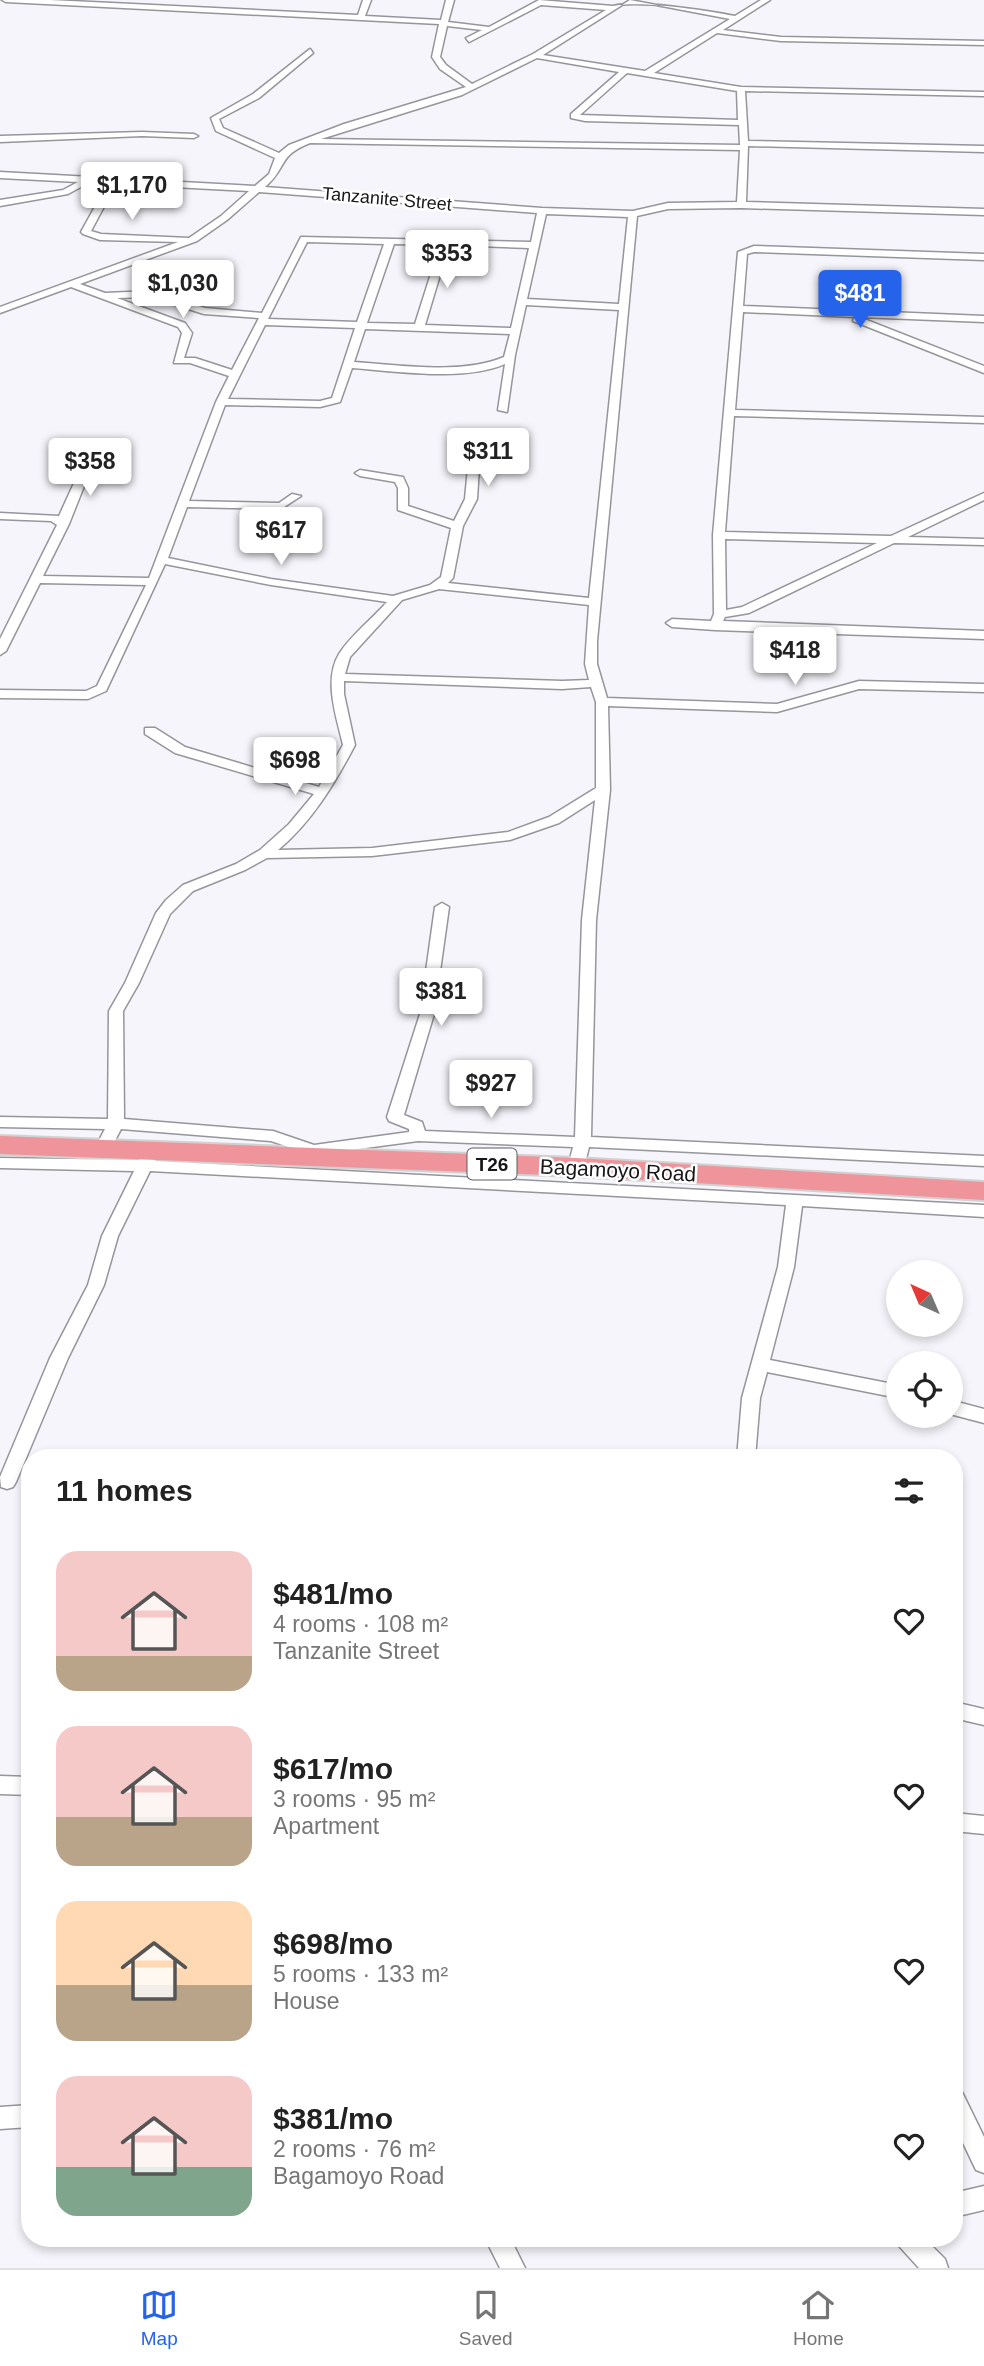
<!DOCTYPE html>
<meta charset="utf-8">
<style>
body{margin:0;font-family:Arial,sans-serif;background:#f2f2f2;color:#222;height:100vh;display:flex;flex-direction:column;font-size:26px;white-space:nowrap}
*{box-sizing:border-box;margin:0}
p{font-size:23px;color:#767676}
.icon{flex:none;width:38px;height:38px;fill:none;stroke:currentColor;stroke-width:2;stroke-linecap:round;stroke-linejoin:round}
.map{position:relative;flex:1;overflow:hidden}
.sheet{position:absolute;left:21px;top:1449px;width:942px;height:798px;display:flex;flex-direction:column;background:#fff;border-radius:28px;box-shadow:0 4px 10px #0003}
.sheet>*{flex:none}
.needle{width:46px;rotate:316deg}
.tools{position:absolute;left:886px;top:1260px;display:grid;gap:14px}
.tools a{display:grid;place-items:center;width:77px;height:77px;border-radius:50%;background:#fff;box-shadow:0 4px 10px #0003;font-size:35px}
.price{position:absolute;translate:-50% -60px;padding:0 16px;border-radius:7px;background:#fff;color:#222;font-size:23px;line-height:46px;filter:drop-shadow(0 2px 4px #0008)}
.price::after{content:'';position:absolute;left:50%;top:42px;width:21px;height:16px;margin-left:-10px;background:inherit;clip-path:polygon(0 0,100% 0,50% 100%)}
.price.active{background:#2563eb;color:#fff}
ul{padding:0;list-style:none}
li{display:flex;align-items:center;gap:21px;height:175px;padding:0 35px}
li span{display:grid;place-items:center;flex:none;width:196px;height:140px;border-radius:21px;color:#555}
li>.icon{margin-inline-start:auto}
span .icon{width:84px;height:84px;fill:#fffc;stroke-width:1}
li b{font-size:30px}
h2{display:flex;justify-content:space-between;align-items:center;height:84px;padding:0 35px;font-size:30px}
.menu{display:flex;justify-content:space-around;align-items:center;height:98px;border-top:2px solid #e0e0e0;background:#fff;font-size:19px;color:#767676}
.menu a{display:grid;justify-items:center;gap:4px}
.menu .active{color:#2563eb}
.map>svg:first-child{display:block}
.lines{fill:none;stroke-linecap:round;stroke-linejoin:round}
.minor-casing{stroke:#95969b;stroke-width:3}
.trunk-casing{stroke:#d1d1d1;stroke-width:4}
.minor{fill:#fff;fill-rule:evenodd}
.trunk{fill:#ef949a;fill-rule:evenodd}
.labels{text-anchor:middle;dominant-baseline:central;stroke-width:5;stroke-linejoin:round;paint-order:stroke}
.far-street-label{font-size:18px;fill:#171719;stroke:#fff}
.shield{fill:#fff;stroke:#5d5d5e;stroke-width:2}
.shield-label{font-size:19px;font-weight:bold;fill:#171719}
.street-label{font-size:21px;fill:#171719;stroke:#fff}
</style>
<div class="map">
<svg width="984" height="2268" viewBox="0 0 984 2268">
<rect width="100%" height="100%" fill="#f5f5fb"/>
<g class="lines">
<g class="minor-casing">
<g id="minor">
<path d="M2 0H50L358 15 363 0H371L365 16 441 20 446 0H454L448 22 489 27 539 0 613 6C638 0 705 10 735 16L761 0H770L723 30 781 37 984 41V45L781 41 717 33 654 73 741 87 984 92V96L745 91 748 141 984 146V152L748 146 746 202 984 209V215L741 208 668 209 637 216 597 641V664L607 698 777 704 859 681 984 684V692L859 689 777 712 608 706 610 790 596 920 591 1137 984 1156V1166L589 1147 584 1167 576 1172 568 1167 573 1147 418 1141 313 1155 271 1141 121 1129 109 1152 103 1153 95 1148 105 1129 0 1127V1117L108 1119 109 1011 125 983 156 913 166 900 183 885 236 864 260 850 289 824 314 794 175 753 145 734V728H155L185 747 319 787 343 745C337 718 323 681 339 654 351 635 372 619 387 602L271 585 165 564 106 691 88 699 0 698V690L86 691 97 686 146 585 40 583 6 651 0 655V639L57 525 51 521 0 519V513L59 516 84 461 93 459 94 461 69 524 43 576 149 578 216 402 229 376 190 363H174L182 333 178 327 71 287 0 313V307L178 242 100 240 83 234 81 232 108 183 90 182 68 194 0 206V200L63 190 78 182 0 178V172L255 186 269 174 275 158 216 131 211 118 253 94 310 49 313 53 259 98 219 119 223 128 279 153 289 145 344 124 466 87 440 69 432 57 439 24 6 2ZM630 0 730 19 645 71 543 55ZM541 5 606 10 533 54 472 84 446 65 440 57 447 26 482 30 466 38 469 42ZM537 58 619 72 571 114V118L585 121 739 125 740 145 321 139 462 95ZM627 73 737 91 738 120 580 115ZM310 143 740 150 737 202 668 203 633 211 542 208 265 187C288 167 277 156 310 143ZM116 184 249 191 221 216 189 238 101 234 91 231ZM259 192 537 213 531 242 301 237 262 313 205 308 151 291 105 293 80 284 197 241 227 220ZM546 214 628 217 619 304 527 299ZM307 242 384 244 357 322 268 319ZM394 244 440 245 415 324 367 323ZM449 245 529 248 511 328 425 325ZM150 297 204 314 259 318 232 370 195 358H184L192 333 185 323 117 298ZM526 305 619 310 589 598 448 583 453 578 463 526 477 499 481 436 476 433 471 436 465 499 454 521 408 506V488L403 477 360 470 355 473 360 476 395 482 398 488V510L451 528 441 577 430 585 393 596 271 579 168 558 187 507 281 509 301 496 292 494 279 503 189 501 225 405 320 407 340 402 352 368C396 371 464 382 505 364L498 410 507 412 515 355ZM265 325 355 328 332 398 320 401 228 399ZM365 329 510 334 504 357C462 375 399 365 354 362ZM439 589 589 605 585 664 589 680 562 681 345 674 350 657 402 600ZM344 681 562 689 591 687 596 702V788L549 817 508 832 372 848 278 850C312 822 335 783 355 745L344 694ZM595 800 582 920 575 1137 425 1131 422 1122 404 1115 434 1014 449 907 442 903 435 907 420 1014 387 1117 389 1121 409 1129V1132L314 1145 273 1131 124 1119 123 1011 139 983 170 914 193 891 245 870 267 858 372 856 510 840 559 823Z"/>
<polygon points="142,132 194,134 198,136 194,138 142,136 0,142 0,136"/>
<path d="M754 246 984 254V260L754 252 747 254 743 306 984 316V322L859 317 984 366V373L853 321 854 317 743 312 735 410 984 417V423L734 416 725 532 891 536 984 493V500L908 537 984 539V545L894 543 749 613 725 617 723 621 984 631V639L715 630 672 627 666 623 672 619 711 621 714 614 713 535 738 252ZM725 539 877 543 742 607 726 610Z"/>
<polygon points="149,1152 155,1153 157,1157 155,1161 984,1205 984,1217 802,1206 794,1267 770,1360 898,1385 898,1398 767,1372 760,1398 755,1458 737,1458 742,1398 778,1267 786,1205 150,1171 118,1236 104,1285 68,1358 16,1482 13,1487 7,1489 1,1487 0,1477 50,1358 88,1285 102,1236 134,1171 0,1168 0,1158 139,1160 143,1153"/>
<polygon points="950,1400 984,1409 984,1423 950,1414"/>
<polygon points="954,1702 984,1709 984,1725 954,1718"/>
<polygon points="0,1776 30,1777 30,1795 0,1794"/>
<polygon points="954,1813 984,1816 984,1834 954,1831"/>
<polygon points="954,2089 962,2092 984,2137 984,2173 976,2170 954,2124"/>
<polygon points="30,2105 30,2127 0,2129 0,2107"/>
<polygon points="984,2186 984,2210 954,2217 954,2193"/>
<polygon points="485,2238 510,2238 525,2268 500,2268"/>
<polygon points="895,2238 924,2238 945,2259 948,2268 919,2268 899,2246"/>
</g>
</g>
<g class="trunk-casing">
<polygon id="trunk" points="0,1136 576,1158 984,1182 984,1200 576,1176 0,1154"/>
</g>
<use href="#minor" class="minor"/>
<use href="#trunk" class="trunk"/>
</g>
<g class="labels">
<g class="far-street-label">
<text transform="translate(387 199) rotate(5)">Tanzanite Street</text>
</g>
<rect class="shield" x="467.5" y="1148.5" width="49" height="31" rx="5"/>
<g class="shield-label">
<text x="492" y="1164">T26</text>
</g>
<g class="street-label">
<text transform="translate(618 1170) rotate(3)">Bagamoyo Road</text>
</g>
</g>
</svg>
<div class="tools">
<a><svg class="needle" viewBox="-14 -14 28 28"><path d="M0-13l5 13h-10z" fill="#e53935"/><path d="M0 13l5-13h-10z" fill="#767676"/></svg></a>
<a><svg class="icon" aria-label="locate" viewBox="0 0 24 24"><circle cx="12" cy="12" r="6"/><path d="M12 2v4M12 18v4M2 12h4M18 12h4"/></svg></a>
</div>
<b class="price" style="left:132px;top:222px">$1,170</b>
<b class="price" style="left:447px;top:290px">$353</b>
<b class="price" style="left:183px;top:320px">$1,030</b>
<b class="price active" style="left:860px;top:330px">$481</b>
<b class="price" style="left:488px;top:488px">$311</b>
<b class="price" style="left:90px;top:498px">$358</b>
<b class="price" style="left:281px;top:567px">$617</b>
<b class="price" style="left:795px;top:687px">$418</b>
<b class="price" style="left:295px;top:797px">$698</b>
<b class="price" style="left:441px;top:1028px">$381</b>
<b class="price" style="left:491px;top:1120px">$927</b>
<section class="sheet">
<h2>11 homes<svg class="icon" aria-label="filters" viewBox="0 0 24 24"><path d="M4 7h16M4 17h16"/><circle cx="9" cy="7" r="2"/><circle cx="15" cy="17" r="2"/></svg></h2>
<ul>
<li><span style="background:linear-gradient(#f6c9c9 75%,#b9a48a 0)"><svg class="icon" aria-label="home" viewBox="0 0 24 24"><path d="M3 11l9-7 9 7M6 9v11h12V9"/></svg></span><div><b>$481/mo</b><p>4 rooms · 108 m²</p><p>Tanzanite Street</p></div><svg class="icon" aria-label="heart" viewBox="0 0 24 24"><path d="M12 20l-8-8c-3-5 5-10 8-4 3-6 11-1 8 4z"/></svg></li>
<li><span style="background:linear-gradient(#f6c9c9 65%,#b9a48a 0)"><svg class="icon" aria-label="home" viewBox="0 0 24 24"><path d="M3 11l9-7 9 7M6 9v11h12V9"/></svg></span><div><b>$617/mo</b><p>3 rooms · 95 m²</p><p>Apartment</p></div><svg class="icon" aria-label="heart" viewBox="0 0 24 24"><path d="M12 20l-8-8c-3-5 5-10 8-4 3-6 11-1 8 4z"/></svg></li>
<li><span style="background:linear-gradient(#ffd9b3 60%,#b9a48a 0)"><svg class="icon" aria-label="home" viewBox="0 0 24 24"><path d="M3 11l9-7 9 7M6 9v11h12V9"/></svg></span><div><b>$698/mo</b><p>5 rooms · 133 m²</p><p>House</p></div><svg class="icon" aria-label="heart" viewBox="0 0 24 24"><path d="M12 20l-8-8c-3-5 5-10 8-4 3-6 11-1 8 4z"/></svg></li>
<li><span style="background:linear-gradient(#f6c9c9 65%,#7fa58c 0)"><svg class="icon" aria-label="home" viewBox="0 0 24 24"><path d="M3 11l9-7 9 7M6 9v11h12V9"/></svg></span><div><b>$381/mo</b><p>2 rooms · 76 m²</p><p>Bagamoyo Road</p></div><svg class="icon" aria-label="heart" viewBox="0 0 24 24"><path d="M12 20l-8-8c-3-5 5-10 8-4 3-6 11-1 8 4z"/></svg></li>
</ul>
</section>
</div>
<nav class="menu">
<a class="active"><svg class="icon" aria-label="map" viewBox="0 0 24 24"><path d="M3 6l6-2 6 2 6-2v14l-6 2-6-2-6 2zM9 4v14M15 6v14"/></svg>Map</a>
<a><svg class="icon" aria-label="saved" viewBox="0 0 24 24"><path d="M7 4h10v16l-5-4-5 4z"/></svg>Saved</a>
<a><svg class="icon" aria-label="home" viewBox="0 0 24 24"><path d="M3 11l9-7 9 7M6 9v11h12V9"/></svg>Home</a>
</nav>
